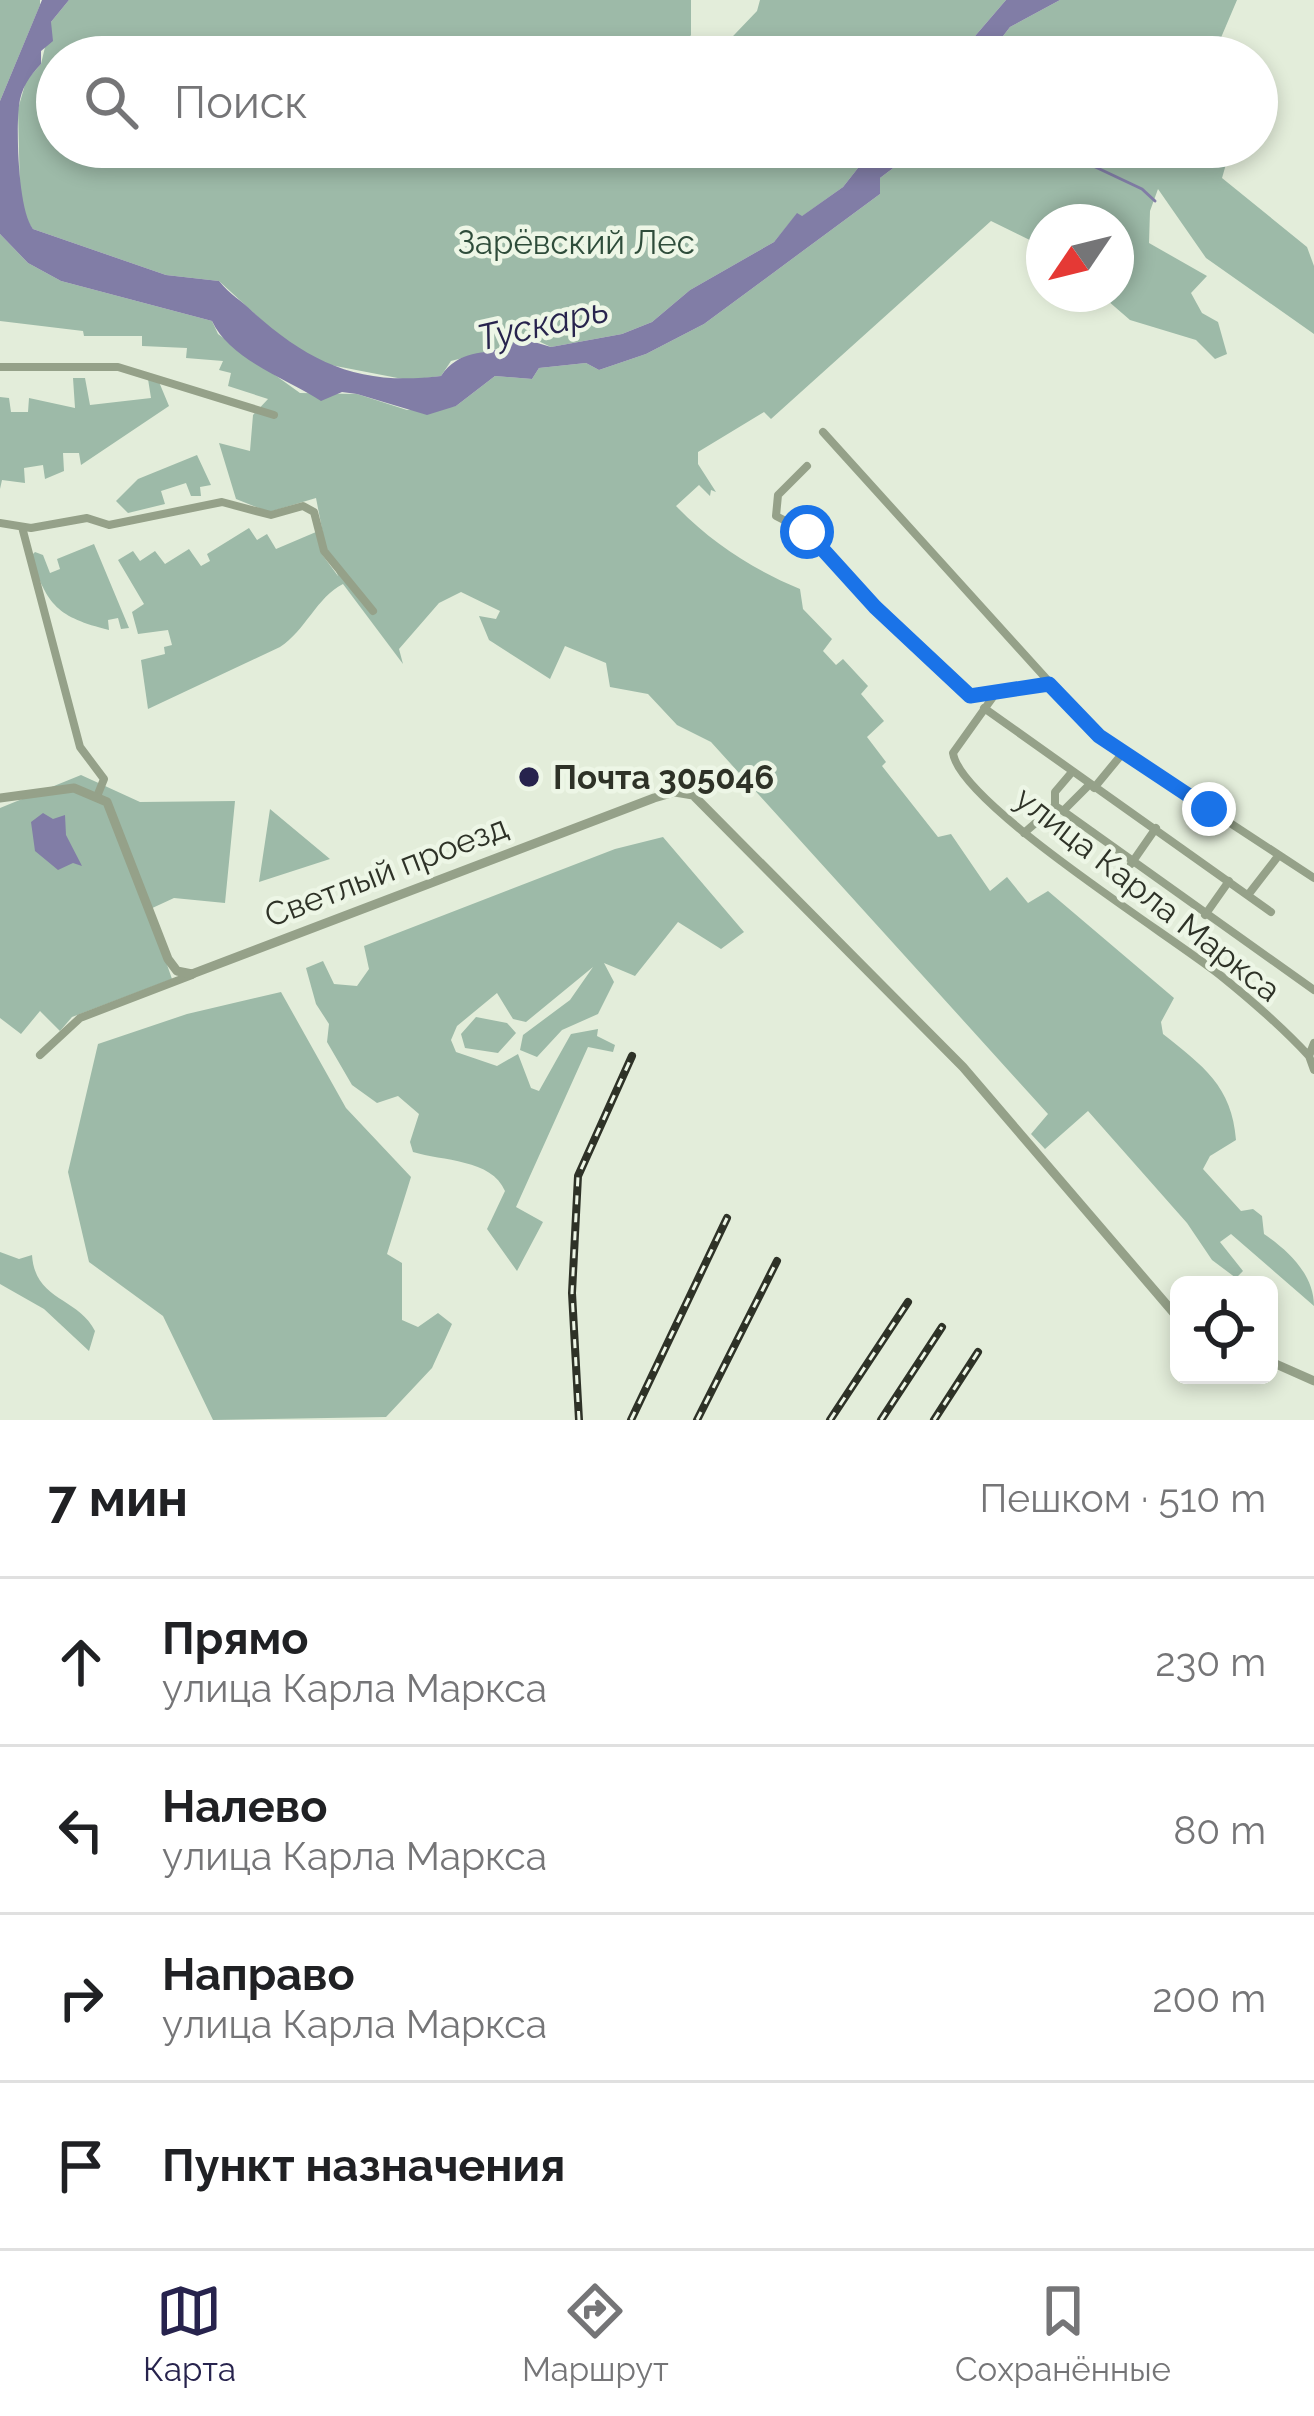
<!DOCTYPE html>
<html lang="ru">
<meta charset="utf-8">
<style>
:root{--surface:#fff;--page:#f2f2f2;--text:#202124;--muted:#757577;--line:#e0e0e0;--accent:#27234d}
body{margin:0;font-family:Raleway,sans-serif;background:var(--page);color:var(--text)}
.controls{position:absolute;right:36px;bottom:36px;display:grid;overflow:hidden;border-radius:18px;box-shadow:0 6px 18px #0003}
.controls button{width:108px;height:108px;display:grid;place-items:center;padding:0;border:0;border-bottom:3px solid var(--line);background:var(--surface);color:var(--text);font:60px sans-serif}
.compass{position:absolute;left:1026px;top:204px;width:108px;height:108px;border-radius:50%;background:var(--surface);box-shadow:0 6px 18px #0003;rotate:235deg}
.stop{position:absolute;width:36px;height:36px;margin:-27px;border:9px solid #1a73e8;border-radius:50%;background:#fff}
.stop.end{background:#1a73e8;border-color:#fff;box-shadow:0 3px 12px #0008}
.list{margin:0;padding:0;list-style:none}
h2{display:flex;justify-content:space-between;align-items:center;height:156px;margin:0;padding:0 48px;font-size:51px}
h2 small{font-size:39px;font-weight:400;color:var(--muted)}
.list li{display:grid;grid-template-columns:78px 1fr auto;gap:36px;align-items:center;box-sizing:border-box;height:168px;padding:0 48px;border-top:3px solid var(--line)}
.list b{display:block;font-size:45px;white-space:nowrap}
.list p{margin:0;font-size:39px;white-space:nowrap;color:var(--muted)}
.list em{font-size:39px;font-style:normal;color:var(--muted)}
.icon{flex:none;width:66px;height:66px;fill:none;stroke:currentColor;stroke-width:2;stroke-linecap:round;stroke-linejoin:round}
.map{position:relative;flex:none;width:1314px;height:1420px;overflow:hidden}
.search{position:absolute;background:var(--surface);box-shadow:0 6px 18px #0003;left:36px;right:36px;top:36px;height:132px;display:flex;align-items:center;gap:30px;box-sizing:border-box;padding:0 42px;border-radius:66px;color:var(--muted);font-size:45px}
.sheet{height:828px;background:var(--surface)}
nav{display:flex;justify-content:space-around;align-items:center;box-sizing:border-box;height:168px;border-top:3px solid var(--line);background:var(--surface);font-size:33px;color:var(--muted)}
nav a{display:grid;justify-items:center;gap:6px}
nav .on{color:var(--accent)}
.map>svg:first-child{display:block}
.green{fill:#9dbaa8}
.water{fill:#817da6}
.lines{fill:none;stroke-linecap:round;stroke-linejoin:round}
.stream{stroke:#817da6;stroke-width:3}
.minor{stroke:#95a189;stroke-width:8}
.tertiary{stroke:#95a189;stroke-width:9}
.rail-casing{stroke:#2e3227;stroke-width:8}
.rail{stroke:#edf6e6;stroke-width:3;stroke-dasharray:9;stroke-linecap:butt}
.route{stroke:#1a73e8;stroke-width:15}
.poi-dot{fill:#27234d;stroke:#edf6e6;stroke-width:4.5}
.labels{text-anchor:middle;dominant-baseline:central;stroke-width:9;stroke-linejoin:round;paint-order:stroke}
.park-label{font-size:33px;fill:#2e4c3a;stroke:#edf6e6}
.poi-label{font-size:33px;font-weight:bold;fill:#2e3227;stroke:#edf6e6;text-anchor:start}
.street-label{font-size:33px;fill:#2e3227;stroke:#edf6e6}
.water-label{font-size:36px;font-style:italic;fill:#27234d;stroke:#edf6e6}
</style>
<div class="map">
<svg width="1314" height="1420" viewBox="0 0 1314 1420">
<rect width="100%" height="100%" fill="#e3edda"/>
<path class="green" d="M0 0H40V5L0 101Z
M69 0H691V35L676 57H57V147H886L869 154 843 187 801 217 797 214 774 242 690 290 652 322 622 334 551 347 519 332 512 345 451 361 441 376 408 380 320 363 283 340 219 281 166 275 33 229 24 217 20 194 18 109 26 81 41 64 51 22Z
M760 0H1006L957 57H713L757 11Z
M1060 0H1237L1220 40 1233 57H987L1010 27Z
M921 147H1231L1222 178 1307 247 1314 266V334L1206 258 1158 189 1150 211 1149 243 1207 276 1191 293 1202 313 1218 322 1227 354 1215 359 1196 340 1130 320 1100 294H1116V222H1044V247L991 221 771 419 764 412 698 452V464L716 492 711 490 710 496 699 485 676 506C712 543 752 569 800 589L803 609 832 639 823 651 836 665 843 659 868 686 861 694 884 721 867 737 886 762 882 766 938 837 951 834 990 891 1007 877 1028 903 1048 891 1174 998 1161 1022 1163 1034C1203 1066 1232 1086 1236 1140L1210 1156 1203 1169 1241 1211 1253 1209 1262 1216 1264 1234C1289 1251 1314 1275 1314 1306L1231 1234 1220 1242 1243 1271 1236 1278 1212 1260 1187 1223 1088 1111 1045 1149 1031 1134 1048 1114 711 742 677 725 648 694 610 687 606 663 565 646 550 679 489 640 479 616 496 619 500 611 461 592 439 603 399 649 403 664 343 584C316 598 306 630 280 647L148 709 141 660 165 654 164 647 172 645 168 630 138 634 132 612 144 604 118 560 133 551 140 561 155 551 165 564 189 549 201 566 210 561 207 554 249 528 257 540 267 534 276 549 316 532 321 553 338 576 325 544 316 498 269 512 236 499 219 443 250 451 253 415 268 399 228 386 231 373 219 370 223 361 186 358 187 348 142 346V336H84L83 331 0 321V234L28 263 61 281 212 321 218 334 300 393 357 394 407 410 456 406 495 376 532 379 539 368 586 363 599 370 646 354 704 324 880 194V178Z
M73 378H85L90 405 151 398 148 379 159 382 169 406 81 465 79 453H63L64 471 45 479 43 465 24 468 25 483 2 480 0 489V397L9 398 11 412H28L29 398 75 408Z
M197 455 211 485 200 487 201 496H191L186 483 161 491 165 504 128 513 116 501 138 479Z
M94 544 129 628 121 629 118 618 108 620 109 630C58 617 47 606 31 556L35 552 43 555 50 573 60 569 57 559Z
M81 775 140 802 235 801 225 903 174 898 148 910 172 979 72 1017 60 1031 40 1011 21 1034 0 1018V808Z
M270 809 330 859 259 882Z
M663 837 744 932 721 949 678 922 635 976 604 963 614 982 598 1014 562 1030 537 1057 520 1050 523 1035 570 1000 593 967 526 1022 513 1019 497 993 457 1026 451 1040 456 1052 497 1066 518 1054 531 1088 539 1091 571 1034 598 1029 597 1036 615 1045 613 1052 588 1047 516 1207 543 1222 517 1271 487 1229 505 1191C492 1159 442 1161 413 1152L410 1142 419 1114 398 1096 377 1103 352 1085 327 1042 329 1024 316 1004 306 968 323 961 334 984 357 986 369 969 364 946 615 849Z
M281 992 346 1108 411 1177 387 1254 402 1263V1320L418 1327 438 1313 452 1324 432 1368 386 1417 213 1420 163 1316 89 1262 68 1172 98 1044 187 1014Z
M476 1017 507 1023 516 1033 498 1053 465 1048 461 1034Z
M0 1252 19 1259 32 1255C35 1301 78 1297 95 1331L89 1351 44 1309 0 1284Z"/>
<path class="water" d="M42 0H69L51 22 53 41 41 51V64C29 77 21 88 19 106 16 131 18 210 33 229L166 275 219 281C230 295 241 300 253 312 311 364 361 386 441 376 460 348 484 356 512 345L519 331 524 339 551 347 622 334 652 322 690 290 774 242 797 213 802 216 843 187 869 154 886 147H921L880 178V194L704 324 646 354 599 370 586 363 539 368 532 379 495 376 456 406 427 415 357 394 342 392 321 401C288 379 230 360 212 321L61 281 28 263 0 234V101Z
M1006 0H1060L1010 27 987 57H957Z
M43 813 53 819 65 815 66 835 82 866 73 863 58 870 35 851 31 822Z"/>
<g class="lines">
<path class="stream" d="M1053 147 1142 189 1155 201"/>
<path class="minor" d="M0 367H118L274 415
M823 432 1099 737 1314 878
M807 466 778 495 776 516 807 532 875 607 970 696 1047 684
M0 523 31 528 87 518 109 525 222 502 271 515 303 506 314 512 324 551 373 611
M22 527 80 747 104 779 98 794
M998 690 953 753C960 804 1171 936 1220 975 1251 1000 1282 1027 1309 1056
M984 708 1271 912
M1094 788 1122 754
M1055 806V792L1072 772
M1063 811 1314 990
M1024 833 1055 806 1063 811 1089 785
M1131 864 1156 828
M1248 895 1279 855
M1205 915 1229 881
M1314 1043 1309 1056 1314 1070
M40 1055 80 1018 192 975"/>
<path class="tertiary" d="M0 798 74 788 107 802 168 959 177 971 192 974 654 798 675 792 693 795 963 1067 1179 1319
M1269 1361 1314 1381"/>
<g class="rail-casing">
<path id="rail" d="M579 1420 572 1293 578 1176 632 1056
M631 1420 727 1218
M697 1420 777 1261
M830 1420 908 1302
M881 1420 942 1327
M934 1420 978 1352"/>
</g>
<use href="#rail" class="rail"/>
</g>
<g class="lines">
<path class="route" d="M807 532 875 607 970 696 1049 684 1099 736 1209 809"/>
</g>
<circle class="poi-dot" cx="529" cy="777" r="12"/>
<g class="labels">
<g class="park-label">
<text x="576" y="242">Зарёвский Лес</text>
</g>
<g class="poi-label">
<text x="553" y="777">Почта 305046</text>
</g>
<g class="street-label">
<text transform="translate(386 871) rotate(-21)">Светлый проезд</text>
<text transform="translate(1148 894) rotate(38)">улица Карла Маркса</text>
</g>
<g class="water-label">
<text transform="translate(543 323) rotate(-13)">Тускарь</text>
</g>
</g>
</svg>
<div class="controls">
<button><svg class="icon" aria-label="locate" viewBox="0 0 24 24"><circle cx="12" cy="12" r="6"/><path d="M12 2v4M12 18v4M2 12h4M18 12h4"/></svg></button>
</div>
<svg class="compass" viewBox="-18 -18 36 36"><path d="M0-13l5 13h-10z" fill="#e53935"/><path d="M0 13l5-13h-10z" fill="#757577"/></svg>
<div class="stop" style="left:807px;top:532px"></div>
<div class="stop end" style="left:1209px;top:809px"></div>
<div class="search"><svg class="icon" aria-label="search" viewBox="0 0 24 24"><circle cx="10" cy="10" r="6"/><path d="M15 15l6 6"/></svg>Поиск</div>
</div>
<section class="sheet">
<h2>7 мин<small>Пешком · 510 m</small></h2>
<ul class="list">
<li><svg class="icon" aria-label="ahead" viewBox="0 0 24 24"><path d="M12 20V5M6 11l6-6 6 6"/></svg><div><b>Прямо</b><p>улица Карла Маркса</p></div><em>230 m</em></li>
<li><svg class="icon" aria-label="left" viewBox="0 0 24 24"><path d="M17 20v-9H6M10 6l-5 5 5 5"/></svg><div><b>Налево</b><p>улица Карла Маркса</p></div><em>80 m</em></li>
<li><svg class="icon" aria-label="right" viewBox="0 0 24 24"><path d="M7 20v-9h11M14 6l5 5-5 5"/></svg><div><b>Направо</b><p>улица Карла Маркса</p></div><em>200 m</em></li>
<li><svg class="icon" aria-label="arrive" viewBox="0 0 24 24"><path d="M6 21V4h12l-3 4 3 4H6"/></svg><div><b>Пункт назначения</b></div></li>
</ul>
</section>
<nav>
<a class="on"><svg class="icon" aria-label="map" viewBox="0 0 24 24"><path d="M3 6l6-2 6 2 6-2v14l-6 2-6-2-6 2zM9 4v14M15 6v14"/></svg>Карта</a>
<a><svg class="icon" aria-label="directions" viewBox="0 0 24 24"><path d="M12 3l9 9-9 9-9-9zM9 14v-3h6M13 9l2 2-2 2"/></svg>Маршрут</a>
<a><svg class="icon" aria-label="saved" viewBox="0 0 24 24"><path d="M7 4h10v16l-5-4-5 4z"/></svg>Сохранённые</a>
</nav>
